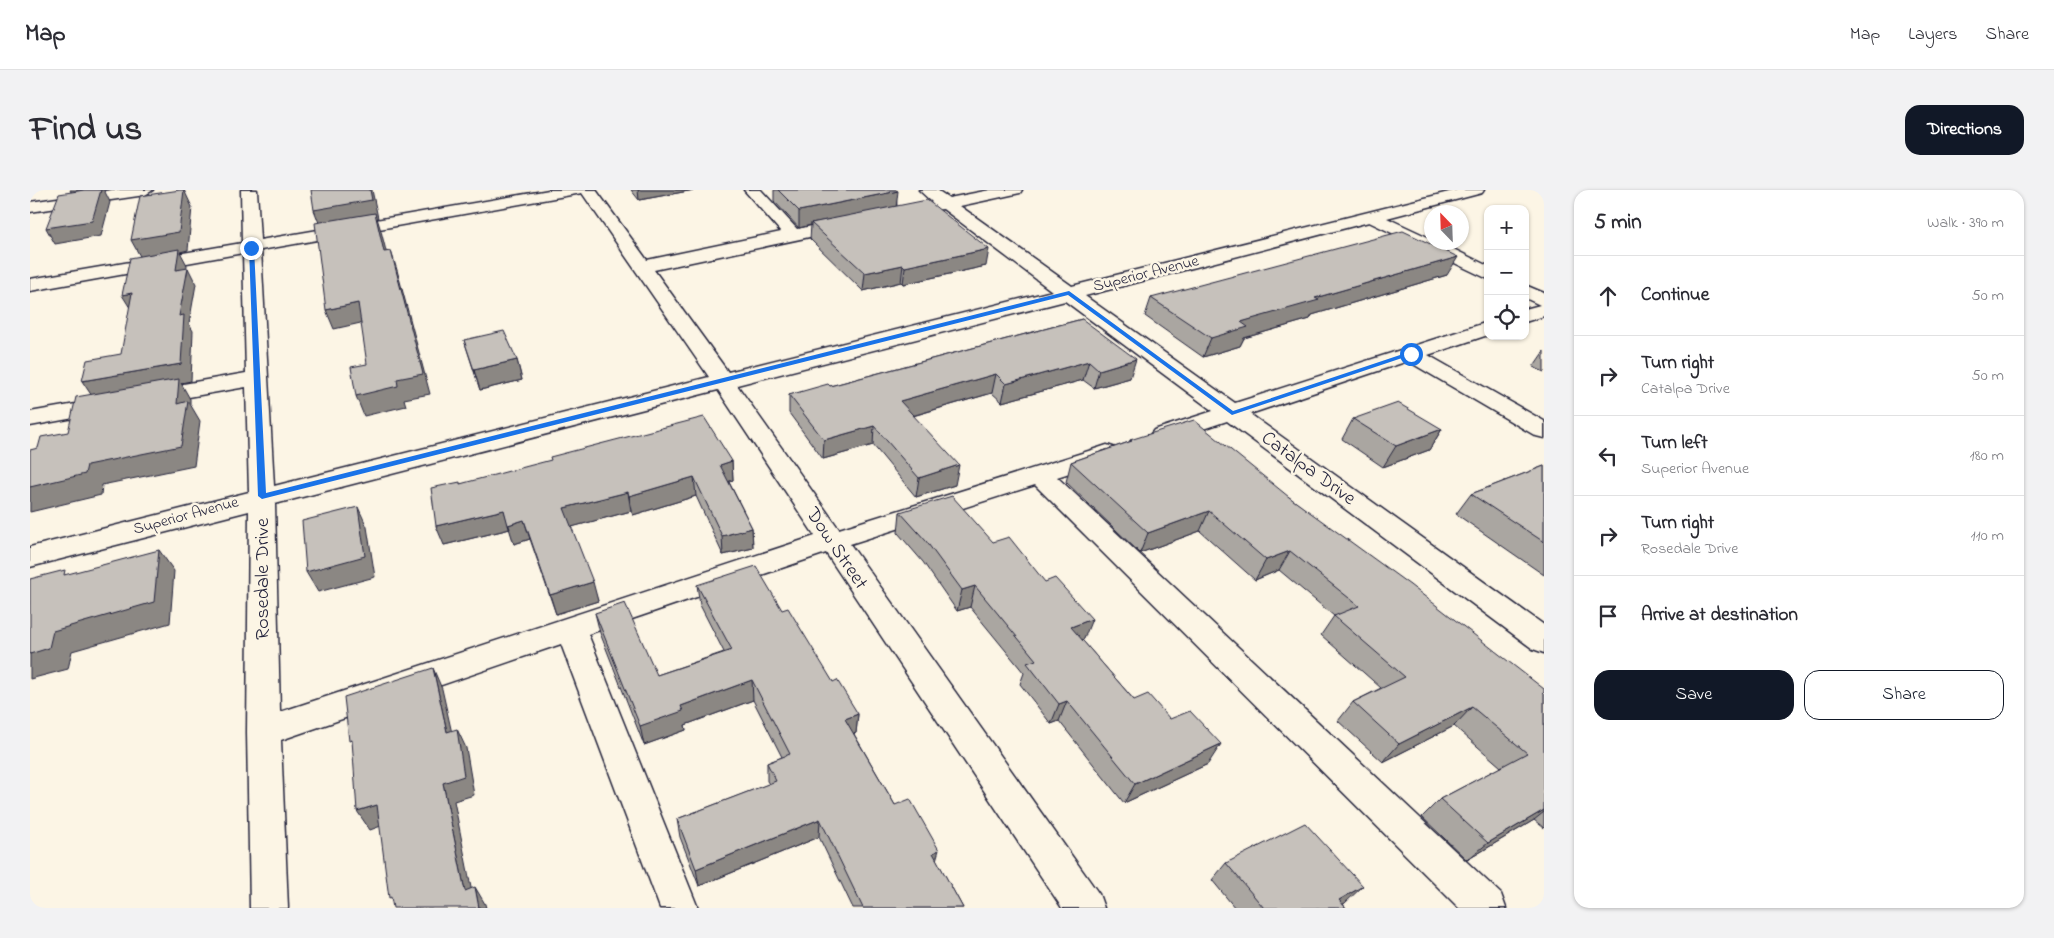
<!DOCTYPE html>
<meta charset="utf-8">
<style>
:root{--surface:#fff;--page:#f2f2f3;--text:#2b2b33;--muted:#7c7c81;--line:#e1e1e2;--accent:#111827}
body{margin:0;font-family:"Indie Flower",sans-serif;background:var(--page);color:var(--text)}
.controls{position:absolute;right:15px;top:15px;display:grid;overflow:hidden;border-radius:10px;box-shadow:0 1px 4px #0004}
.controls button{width:45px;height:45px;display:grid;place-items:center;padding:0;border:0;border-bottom:1px solid var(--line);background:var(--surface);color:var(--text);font:25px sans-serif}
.compass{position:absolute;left:1394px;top:15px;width:45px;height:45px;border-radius:50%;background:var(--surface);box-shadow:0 1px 4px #0004;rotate:337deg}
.stop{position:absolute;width:15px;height:15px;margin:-11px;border:4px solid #1a73e8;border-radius:50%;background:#fff}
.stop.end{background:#1a73e8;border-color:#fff;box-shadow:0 1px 5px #0008}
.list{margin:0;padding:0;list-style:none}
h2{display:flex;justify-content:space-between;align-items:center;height:65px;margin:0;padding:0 20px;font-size:21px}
h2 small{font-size:16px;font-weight:400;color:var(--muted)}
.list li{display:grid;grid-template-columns:32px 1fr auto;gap:15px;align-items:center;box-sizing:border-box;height:80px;padding:0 20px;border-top:1px solid var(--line)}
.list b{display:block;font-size:19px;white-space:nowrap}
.list p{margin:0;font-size:16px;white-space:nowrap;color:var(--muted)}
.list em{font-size:16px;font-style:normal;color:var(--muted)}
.actions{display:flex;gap:10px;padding:15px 20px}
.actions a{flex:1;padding:11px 0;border:1px solid var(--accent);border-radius:15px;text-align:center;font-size:18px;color:var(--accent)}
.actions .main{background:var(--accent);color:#fff}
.icon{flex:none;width:28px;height:28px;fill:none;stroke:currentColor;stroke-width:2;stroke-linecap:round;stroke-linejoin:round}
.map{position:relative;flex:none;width:1514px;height:718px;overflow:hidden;border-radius:15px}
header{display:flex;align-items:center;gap:30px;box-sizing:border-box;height:70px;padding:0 25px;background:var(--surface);border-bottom:1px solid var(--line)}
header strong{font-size:24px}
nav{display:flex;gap:28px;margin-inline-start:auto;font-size:18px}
.intro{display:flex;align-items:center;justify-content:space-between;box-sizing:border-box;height:120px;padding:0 30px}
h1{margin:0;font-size:35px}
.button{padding:12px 22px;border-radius:15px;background:var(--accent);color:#fff;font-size:18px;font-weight:700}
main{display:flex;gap:30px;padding:0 30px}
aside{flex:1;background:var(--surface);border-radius:15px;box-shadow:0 1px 4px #0004}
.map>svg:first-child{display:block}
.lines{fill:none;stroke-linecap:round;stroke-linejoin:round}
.minor-casing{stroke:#22223b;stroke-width:3}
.minor{fill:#fcf5e5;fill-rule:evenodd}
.wall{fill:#aaa6a1;stroke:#22223b}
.shaded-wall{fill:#8b8783;stroke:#22223b}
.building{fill:#c6c1bb;stroke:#22223b}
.route{fill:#1a73e8}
.labels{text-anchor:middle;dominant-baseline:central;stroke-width:5;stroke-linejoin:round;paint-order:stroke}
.far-street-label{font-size:16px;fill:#22223b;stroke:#fcf5e5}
.street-label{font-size:20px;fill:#22223b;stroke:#fcf5e5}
</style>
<header>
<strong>Map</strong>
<nav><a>Map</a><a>Layers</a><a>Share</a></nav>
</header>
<div class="intro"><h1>Find us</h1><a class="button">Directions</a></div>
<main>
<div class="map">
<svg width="1514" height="718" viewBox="0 0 1514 718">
<rect width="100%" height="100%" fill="#fcf5e5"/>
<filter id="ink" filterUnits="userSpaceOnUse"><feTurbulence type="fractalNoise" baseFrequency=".02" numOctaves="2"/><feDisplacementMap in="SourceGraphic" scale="10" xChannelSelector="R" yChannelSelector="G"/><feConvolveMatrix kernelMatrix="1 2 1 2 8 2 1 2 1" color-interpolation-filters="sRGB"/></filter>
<g filter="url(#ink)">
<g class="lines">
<g class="minor-casing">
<path id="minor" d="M82 0H123L115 5 0 22V12Z
M211 0H227L230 50 519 0H566L617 70 751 42 714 0H731L767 39 816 29 822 30 825 34 822 38 624 80 698 182 1022 101 913 19 899 20 897 16 902 12 889 0H907L919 8 960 0H992L990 3 930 16 1042 96 1427 0H1454L1452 3 1357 28 1402 49V52H1409L1458 76V89L1339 32 1055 106 1205 213 1458 132V145L1398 165 1514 231V248L1506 246 1378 171 1220 224 1514 435V463L1503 459 1197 231 1140 250 1132 252 1124 250 1120 245 1124 240 1183 221 1035 111 707 195 809 339 1068 258 1077 255 1086 258 1089 263 1086 268 1027 287 1471 704 1476 718H1429L1005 295 820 354 1069 704 1074 718H1032L796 363 558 444 668 718H630L531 454 251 550 258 718H220L217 542 219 321 0 377V357L219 302 216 197 119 214 111 212 108 207 111 202 119 200 216 183 213 63 0 101V89L212 53ZM552 3 679 187 244 296 231 60ZM688 200 785 346 250 522 245 314Z
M1495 95 1514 103V126L1495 132V119L1510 115 1495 108Z
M80 208 88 210 91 215 88 220 0 236V222Z"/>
</g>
<use href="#minor" class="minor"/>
</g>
<path class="wall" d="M601 0H664L609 10Z
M744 0H866L867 16 956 76 873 94 871 92 833 101 780 49 781 35 769 38 744 11Z
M1417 85 1282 125 1280 129 1214 148 1210 156 1173 167 1115 126 1121 108Z
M1052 129 1100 188 1064 198 1053 190 972 212 962 203 883 226 925 295 886 307 843 255 793 269 759 223V205L800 196Z
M434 150 487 170 492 190 450 200Z
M1514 161V182L1503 177Z
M1323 229 1412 239 1399 260 1353 277 1312 249Z
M1100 250 1259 307 1514 504V638L1504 630 1437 670 1392 627 1410 609 1471 577 1424 536 1353 572 1308 531 1323 512 1351 498 1291 445 1304 426 1249 380 1225 390 1170 341 1110 363 1036 292 1041 272 1099 252Z
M702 271 703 290 699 292 722 338 723 358 693 365 666 306 603 325 601 321 541 337 568 411 526 424 500 349 484 354 480 339 414 355 430 294Z
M1514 276V385L1426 324 1441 304Z
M870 322 963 352 1054 449 1052 450 1104 510 1178 574 1094 613 1029 531 1021 534 990 494 994 483 940 417 927 421 893 372 868 343Z
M667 395 752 420 803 492 828 524 826 543 824 544 865 615 906 669 933 718H823L789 647 669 696 650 647 647 629 739 594 737 591V573L752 567 723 510 655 535 656 540 614 555 570 443 565 423 627 485 694 462 670 415Z
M1196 673 1315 713 1313 714 1316 718H1205L1182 690Z"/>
<path class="shaded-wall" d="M40 0H71L42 4Z
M71 0H74L80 12 71 46 25 54 16 38Z
M154 0 162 17 158 60 150 62 157 75 156 87 158 78 166 94 159 134 163 141 161 191 151 193 160 209V214L170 231 164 276 72 295 71 305 0 322V297L64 209 52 191 151 174 111 68 101 50Z
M340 0H342L348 28H347L351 41 361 81 354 62 291 38 284 20Z
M608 0H664L609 10Z
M868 1 866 18 781 33V35L769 38V21Z
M959 59 956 76 873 94 875 77Z
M361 61 367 80 400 204 374 209 376 216 334 226 326 206 367 189Z
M1428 67 1417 85 1282 125 1280 129 1214 148 1210 156 1173 167 1181 148 1211 132 1285 108Z
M873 75 871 92 833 101 835 83Z
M102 103V121L92 105Z
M328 113 335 132 304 139 296 120Z
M1106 169 1100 188 1064 198 1069 180Z
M487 170 492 190 450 200 444 180Z
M1059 171 1053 190 972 212 976 194Z
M966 184 962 203 868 230 870 211Z
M844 236 843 255 793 269 794 250Z
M1412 239 1399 260 1353 277 1366 256Z
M702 271 703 290 691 294 690 275Z
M929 275 925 295 886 307 889 288Z
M664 287 666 306 603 325 599 306Z
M598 302 601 321 538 338 534 318Z
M328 317 337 337 345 387 288 402 276 382Z
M474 320 480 339 414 355 406 336Z
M1179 321 1170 341 1110 363 1118 343Z
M494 330 500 349 484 354 478 335Z
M722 338 723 358 693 365 692 346Z
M129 360 144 381 140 433 42 461 38 479 0 489V464L23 441Z
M1260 361 1249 380 1225 390 1236 370Z
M563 392 568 411 526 424 520 405Z
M945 396 940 417 927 421 932 400Z
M1062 429 1054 449 1033 457 1041 437Z
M403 478 412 499 426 561 417 542Z
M722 490 723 510 655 535 656 540 614 555 610 536 651 516Z
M1037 511 1029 531 1021 534 1029 514Z
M1442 517 1424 536 1353 572 1369 554Z
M828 524 826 543 813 548 815 529Z
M427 539 436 558 444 605 424 611 445 718 435 701 413 593Z
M1191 554 1178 574 1094 613 1105 594Z
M347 615 359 633 340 640 327 621Z
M1514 620V622L1504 630 1437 670 1458 653Z
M790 629 789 647 669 696 666 679Z
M909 660 904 677 903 663Z
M1333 696 1315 713 1306 718 1309 710Z
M445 697 455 714 456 718H449Z"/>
<path class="building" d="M54 0H71L62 31 16 38 29 4Z
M150 0H154L149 42 101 50 110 6Z
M281 0H340L342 10 284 20Z
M748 0H866L868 1 769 21Z
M897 10 959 59 875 77 873 75 835 83 781 33Z
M345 23 354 62 361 61 393 184 367 189 368 196 326 206 321 177 337 174 328 113 296 120 285 33Z
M1373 41 1428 67 1285 108 1289 110 1211 132 1218 137 1181 148 1121 108Z
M149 59 146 80 158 78 149 126 154 125 151 174 52 191 57 170 91 164 102 103 92 105 100 68Z
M1052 129 1106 169 1069 180 1059 171 976 194 966 184 870 211 929 275 889 288 844 236 794 250 759 205 798 194 800 196Z
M474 141 487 170 444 180 434 150Z
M149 189 147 214 158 211 151 256 57 275 55 284 0 297V260L8 258 11 247 38 242 46 207Z
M1368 213 1412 239 1366 256 1323 229Z
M674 227 702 271 690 275 722 338 692 346 664 287 599 306 598 302 534 318 563 392 520 405 494 330 478 335 474 320 406 336 401 298 430 292V294L521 270 520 267Z
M1164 230 1259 307 1380 395 1514 499V502L1513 503 1514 504V620L1458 653 1410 609 1497 563 1442 517 1369 554 1323 512 1375 487 1304 426 1329 416 1260 361 1236 370 1179 321 1118 343 1041 272 1102 251 1100 250Z
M1514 276V352L1441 304Z
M922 306 963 352 979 347 1015 392 1025 388 1062 429 1041 437 1104 510 1118 504 1140 529 1160 521 1191 554 1105 594 1037 511 1029 514 997 473 1006 470 945 396 932 400 896 351 870 322Z
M328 317 335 366 276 382 272 331Z
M129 360 124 412 23 441 19 458 0 464V389L35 380 34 385Z
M726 376 752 420 758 418 803 492 807 490 828 524 815 529 865 615 880 609 909 660 903 663 933 718H833L790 629 666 679 647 629 746 591 737 573 760 564 722 490 651 516 653 521 610 536 565 423 595 413 627 485 702 460 667 395Z
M403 478 417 542 427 539 434 586 413 593 435 701 445 697 449 718H363L361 707 359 708 347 615 327 621 322 550 319 551 314 507Z
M1275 633 1333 696 1309 710 1316 718H1234L1196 673Z"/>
</g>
<path class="route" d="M221 56 224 58 236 303 1039 101 1203 221 1379 162 1384 164 1202 225 1038 105 232 309 228 306 219 58Z"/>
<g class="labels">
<g class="far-street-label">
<text transform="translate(1116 84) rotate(-14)">Superior Avenue</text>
<text transform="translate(156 326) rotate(-15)">Superior Avenue</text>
</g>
<g class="street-label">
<text transform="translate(1278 279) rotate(36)">Catalpa Drive</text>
<text transform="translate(806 359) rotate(56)">Dow Street</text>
<text transform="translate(233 389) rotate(-90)">Rosedale Drive</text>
</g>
</g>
</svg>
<div class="controls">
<button>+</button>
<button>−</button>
<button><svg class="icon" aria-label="locate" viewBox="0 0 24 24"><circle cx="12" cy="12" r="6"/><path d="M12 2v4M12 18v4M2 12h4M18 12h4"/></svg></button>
</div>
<svg class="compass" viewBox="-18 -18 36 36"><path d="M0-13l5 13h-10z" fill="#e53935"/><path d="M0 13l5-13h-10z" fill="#7c7c81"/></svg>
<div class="stop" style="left:1381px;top:164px"></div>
<div class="stop end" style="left:221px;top:58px"></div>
</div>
<aside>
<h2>5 min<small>Walk · 390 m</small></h2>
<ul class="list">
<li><svg class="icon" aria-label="ahead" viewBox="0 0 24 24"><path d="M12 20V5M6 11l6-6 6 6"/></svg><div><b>Continue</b></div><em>50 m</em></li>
<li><svg class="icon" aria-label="right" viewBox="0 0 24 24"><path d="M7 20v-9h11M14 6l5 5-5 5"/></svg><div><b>Turn right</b><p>Catalpa Drive</p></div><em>50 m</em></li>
<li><svg class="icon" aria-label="left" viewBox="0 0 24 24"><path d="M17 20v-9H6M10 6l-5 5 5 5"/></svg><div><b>Turn left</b><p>Superior Avenue</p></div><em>180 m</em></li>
<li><svg class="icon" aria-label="right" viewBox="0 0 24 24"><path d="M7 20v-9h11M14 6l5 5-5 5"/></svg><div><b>Turn right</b><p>Rosedale Drive</p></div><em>110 m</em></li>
<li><svg class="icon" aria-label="arrive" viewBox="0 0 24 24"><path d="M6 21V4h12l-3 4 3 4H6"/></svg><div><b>Arrive at destination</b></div></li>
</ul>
<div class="actions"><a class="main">Save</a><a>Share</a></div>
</aside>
</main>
